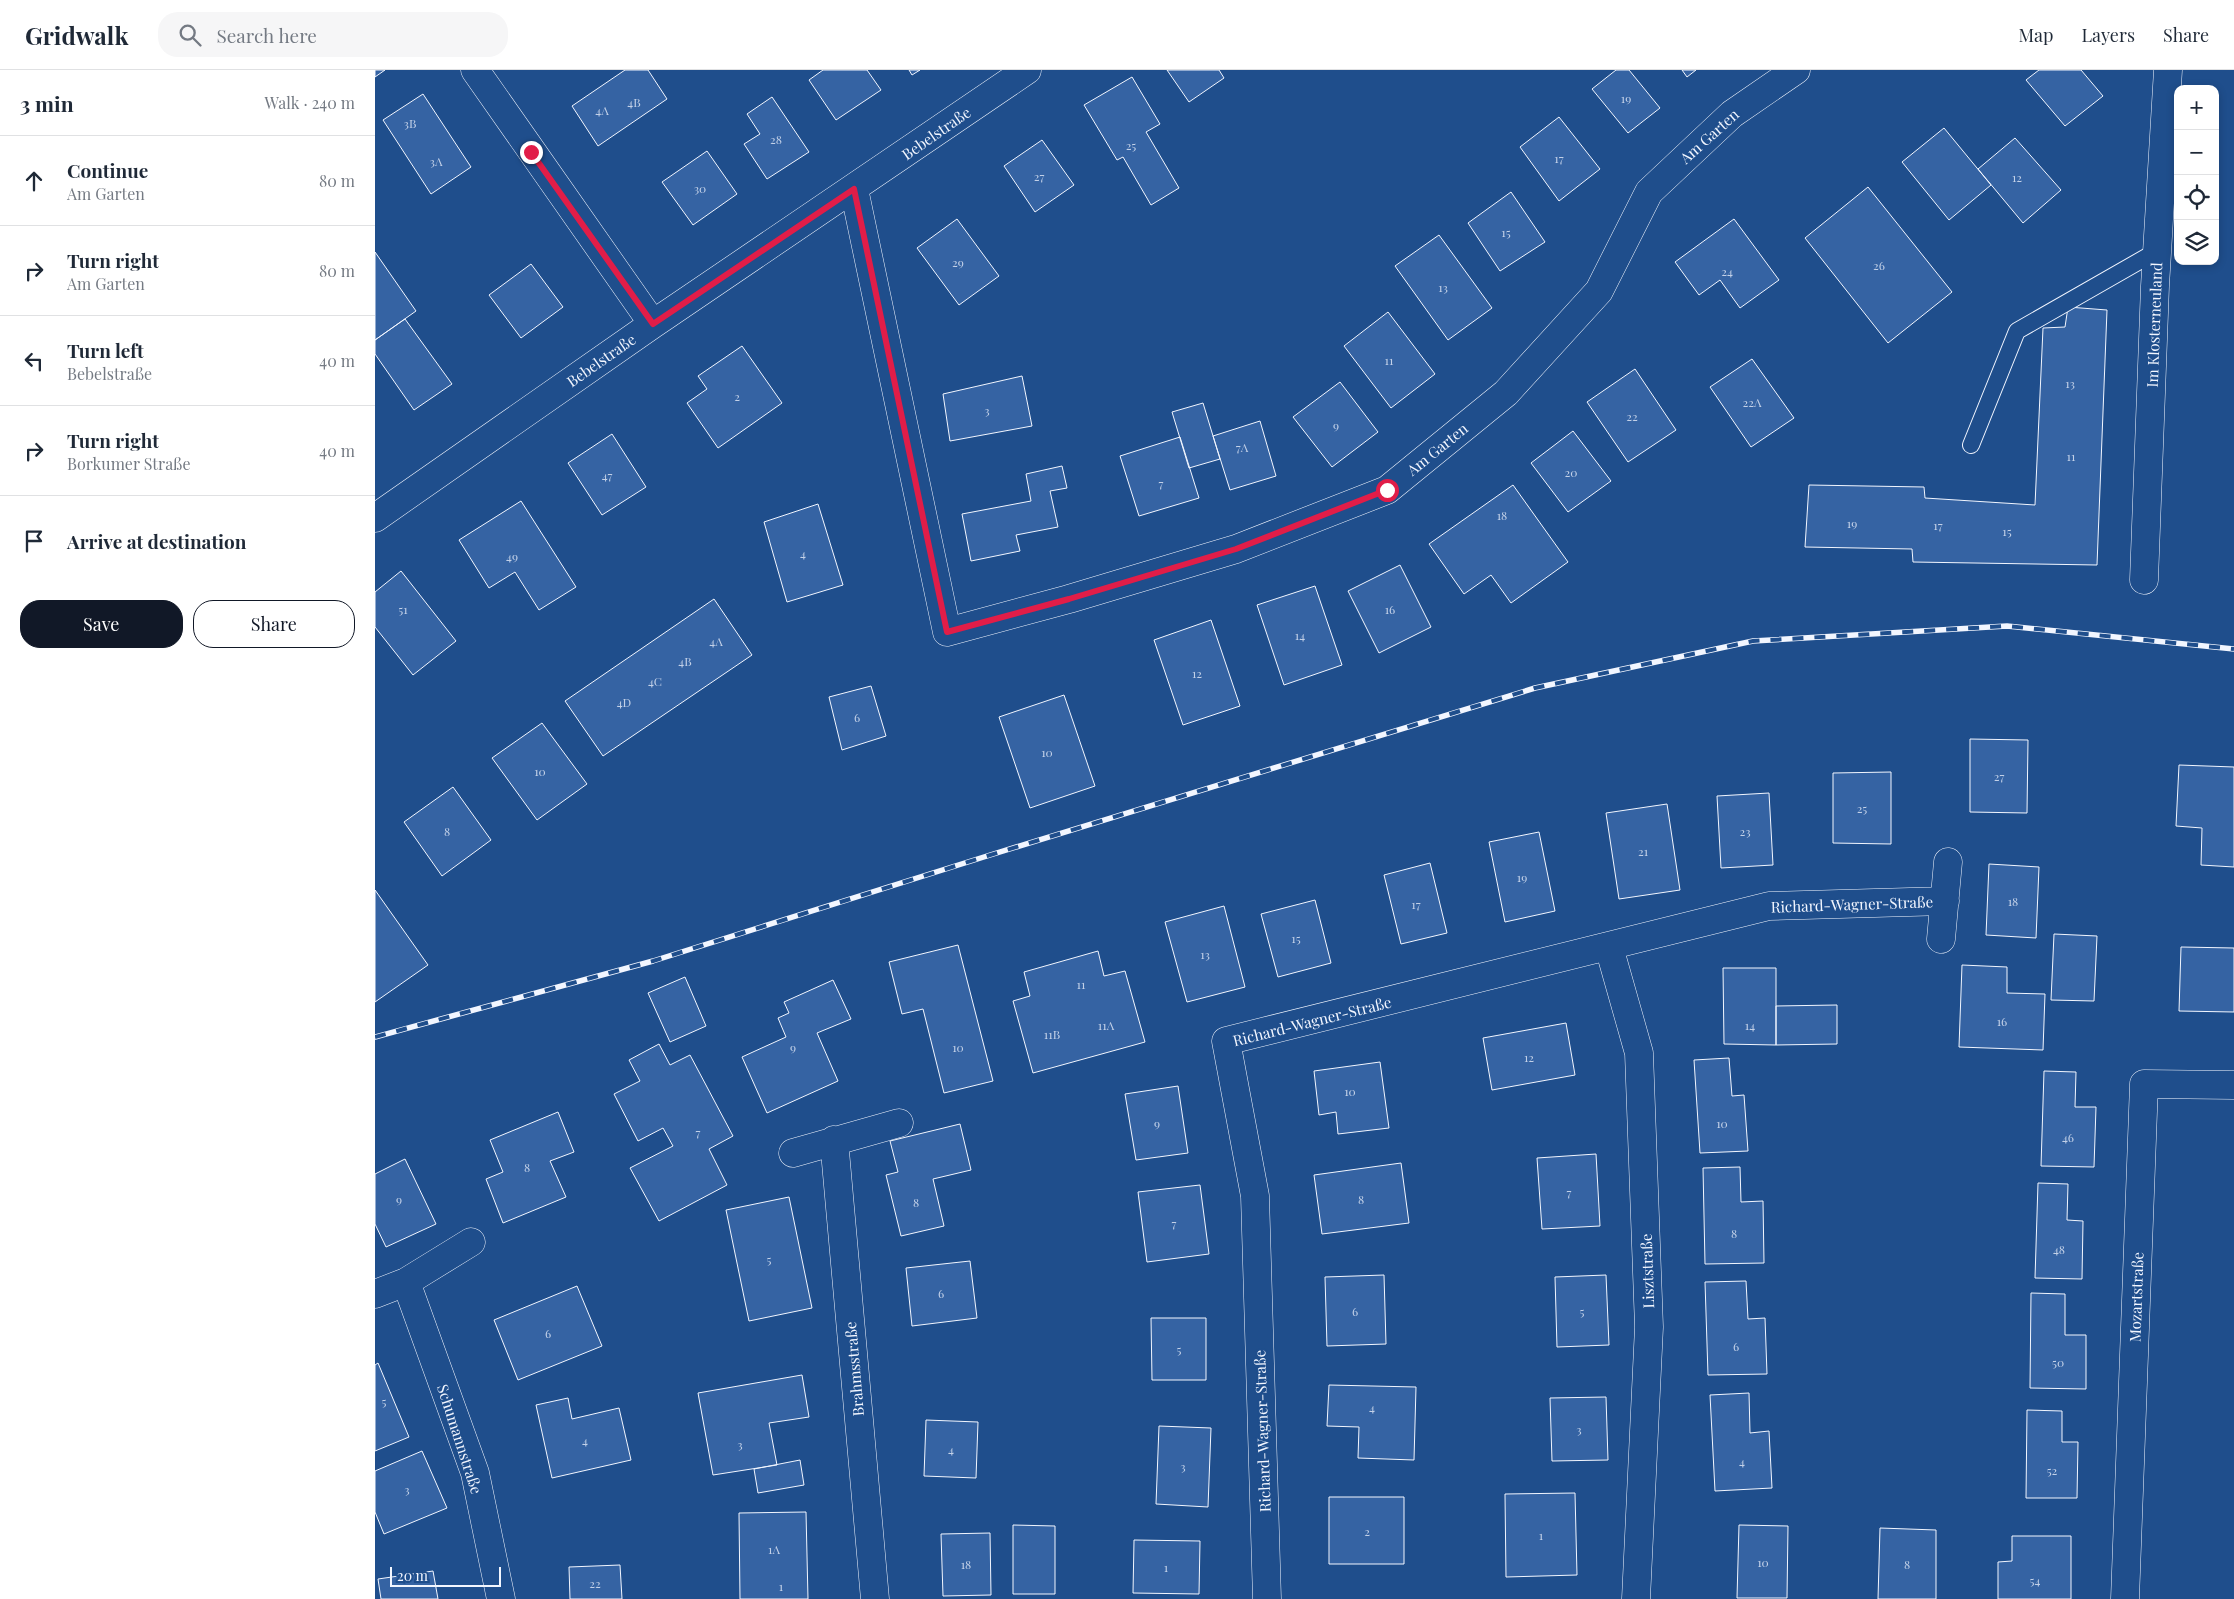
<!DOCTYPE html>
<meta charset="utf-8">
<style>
:root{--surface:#fff;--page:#f6f6f7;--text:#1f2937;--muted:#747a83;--line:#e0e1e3;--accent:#111827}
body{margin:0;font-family:"Playfair Display",serif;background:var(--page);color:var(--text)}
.controls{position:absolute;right:15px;top:15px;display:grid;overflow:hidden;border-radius:10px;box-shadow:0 2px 8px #0003}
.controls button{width:45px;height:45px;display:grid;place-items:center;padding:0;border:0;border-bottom:1px solid var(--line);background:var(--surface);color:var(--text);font:25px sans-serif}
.scale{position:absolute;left:15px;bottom:12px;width:111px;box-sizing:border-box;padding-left:5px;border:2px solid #f2f6ff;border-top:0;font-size:14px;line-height:18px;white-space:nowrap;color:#f2f6ff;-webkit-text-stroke:4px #1f4e8c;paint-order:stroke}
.stop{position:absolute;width:15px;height:15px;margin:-11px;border:4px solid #e11d48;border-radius:50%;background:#fff}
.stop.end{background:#e11d48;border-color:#fff;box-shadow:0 1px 5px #0008}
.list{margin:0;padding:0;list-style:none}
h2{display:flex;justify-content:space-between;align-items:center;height:65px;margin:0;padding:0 20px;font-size:21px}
h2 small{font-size:16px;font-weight:400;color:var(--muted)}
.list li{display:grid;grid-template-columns:32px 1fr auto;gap:15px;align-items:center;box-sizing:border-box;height:90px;padding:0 20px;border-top:1px solid var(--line)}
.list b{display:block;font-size:19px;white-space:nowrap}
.list p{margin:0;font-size:16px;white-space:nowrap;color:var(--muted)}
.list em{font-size:16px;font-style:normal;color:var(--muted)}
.actions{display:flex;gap:10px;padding:15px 20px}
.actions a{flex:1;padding:11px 0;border:1px solid var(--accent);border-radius:20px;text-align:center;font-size:18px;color:var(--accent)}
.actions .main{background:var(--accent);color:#fff}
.icon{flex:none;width:28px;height:28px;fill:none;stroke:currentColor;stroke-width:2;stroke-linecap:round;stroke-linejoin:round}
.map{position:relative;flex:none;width:1859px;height:1529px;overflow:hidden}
header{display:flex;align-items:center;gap:30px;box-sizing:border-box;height:70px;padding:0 25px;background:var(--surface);border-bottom:1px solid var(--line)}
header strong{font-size:24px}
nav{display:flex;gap:28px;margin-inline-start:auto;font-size:18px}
.search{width:350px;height:45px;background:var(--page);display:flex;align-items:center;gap:12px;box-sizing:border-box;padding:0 18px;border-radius:20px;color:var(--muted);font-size:19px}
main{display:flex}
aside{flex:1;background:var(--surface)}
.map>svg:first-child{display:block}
.building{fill:#3563a3;stroke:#f2f6ff}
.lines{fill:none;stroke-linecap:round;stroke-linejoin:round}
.service-casing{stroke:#f2f6ff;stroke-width:18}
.minor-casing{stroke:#f2f6ff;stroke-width:29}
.service{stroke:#1f4e8c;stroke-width:16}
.minor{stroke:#1f4e8c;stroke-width:28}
.rail-casing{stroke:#f2f6ff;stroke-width:5.5}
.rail{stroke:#1f4e8c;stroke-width:4;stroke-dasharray:11;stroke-linecap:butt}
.route{stroke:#e11d48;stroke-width:6}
.labels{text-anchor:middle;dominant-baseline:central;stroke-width:4;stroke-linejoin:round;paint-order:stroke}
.number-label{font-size:12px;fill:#c3d1e8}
.street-label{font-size:15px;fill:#f2f6ff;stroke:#1f4e8c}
</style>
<header>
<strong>Gridwalk</strong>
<div class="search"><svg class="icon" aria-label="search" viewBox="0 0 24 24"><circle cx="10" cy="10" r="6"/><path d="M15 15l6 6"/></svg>Search here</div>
<nav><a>Map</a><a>Layers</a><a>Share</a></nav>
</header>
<main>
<aside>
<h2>3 min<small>Walk · 240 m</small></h2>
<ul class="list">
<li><svg class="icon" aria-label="ahead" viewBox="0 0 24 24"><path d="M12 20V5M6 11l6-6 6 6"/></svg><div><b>Continue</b><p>Am Garten</p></div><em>80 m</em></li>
<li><svg class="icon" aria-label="right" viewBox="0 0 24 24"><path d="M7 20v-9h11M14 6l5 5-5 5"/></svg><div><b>Turn right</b><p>Am Garten</p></div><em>80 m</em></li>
<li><svg class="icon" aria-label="left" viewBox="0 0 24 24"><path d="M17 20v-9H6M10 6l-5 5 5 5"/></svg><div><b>Turn left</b><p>Bebelstraße</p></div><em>40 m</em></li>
<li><svg class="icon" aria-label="right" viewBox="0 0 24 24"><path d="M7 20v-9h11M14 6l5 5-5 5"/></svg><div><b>Turn right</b><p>Borkumer Straße</p></div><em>40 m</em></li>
<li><svg class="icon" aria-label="arrive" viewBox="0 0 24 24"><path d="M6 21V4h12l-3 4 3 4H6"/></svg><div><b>Arrive at destination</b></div></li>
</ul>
<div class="actions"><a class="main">Save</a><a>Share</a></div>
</aside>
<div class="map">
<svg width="1859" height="1529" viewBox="0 0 1859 1529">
<rect width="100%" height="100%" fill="#1f4e8c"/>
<path class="building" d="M0 0H10L0 7Z
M250 0H273L292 29 223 76 197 36Z
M448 0H492L506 20 461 50 434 10Z
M534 0H545L537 5Z
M792 0H844L849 8 814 32Z
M1241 0H1254L1285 38 1253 63 1217 19Z
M1307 0H1321L1312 7Z
M1664 0H1706L1728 26 1690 56 1651 10Z
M757 7 785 54 771 62 804 118 776 135 748 87 742 90 709 35Z
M48 24 96 97 56 124 8 50Z
M397 27 434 82 392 109 369 74 385 64 372 44Z
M1184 47 1225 99 1184 131 1145 77Z
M1569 58 1616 115 1574 150 1527 92Z
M1640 68 1686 120 1648 153 1603 99Z
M667 70 699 115 660 142 629 96Z
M332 81 362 124 318 155 287 112Z
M1493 117 1577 222 1513 273 1430 168Z
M1136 122 1170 172 1125 201 1093 153Z
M582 149 624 206 584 235 542 178Z
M1359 149 1404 210 1365 238 1345 210 1324 225 1300 192Z
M1064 165 1117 238 1073 270 1020 196Z
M0 182 41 241 0 270Z
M156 194 188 237 146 268 114 225Z
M1693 237 1732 240 1722 495 1538 492 1537 479 1430 477 1434 415 1549 417 1550 428 1660 435 1668 258 1690 257Z
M1013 242 1060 304 1016 338 969 276Z
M30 249 77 314 39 340 0 284V270Z
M367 276 407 333 343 378 312 333 332 319 323 306Z
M1377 289 1419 348 1376 377 1335 317Z
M1260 299 1301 360 1253 392 1212 332Z
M647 306 657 356 575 371 568 324Z
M965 312 1003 362 957 397 918 347Z
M828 333 845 389 814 398 797 342Z
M885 351 901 406 855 420 838 366Z
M1198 361 1236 411 1193 442 1156 393Z
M237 364 271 417 227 445 193 393Z
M805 367 824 428 764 446 745 386Z
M687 396 692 418 675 421 683 457 641 465 645 481 596 491 587 444 656 431 651 404Z
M1138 415 1193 492 1136 533 1116 505 1089 524 1054 474Z
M146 431 201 517 164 540 140 502 114 518 84 470Z
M443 434 468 515 412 532 389 452Z
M1025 495 1056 557 1004 583 973 521Z
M26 501 81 571 38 605 0 557V522Z
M940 516 967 595 909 615 882 535Z
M339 529 377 585 228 686 190 631Z
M836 550 865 636 808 655 779 570Z
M496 616 511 666 467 680 454 627Z
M689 625 720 716 655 738 624 647Z
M167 653 212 714 162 750 117 688Z
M1595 669 1653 670 1652 743 1595 742Z
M1804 695 1859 697V797L1826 795 1827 758 1801 756Z
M1516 702V774L1458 773V703Z
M78 717 116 770 67 806 29 752Z
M1394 723 1398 795 1346 798 1342 726Z
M1292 734 1305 820 1244 829 1231 743Z
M1164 762 1180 841 1130 852 1114 772Z
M1055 793 1072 863 1026 874 1009 805Z
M1614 794 1664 797 1661 868 1611 865Z
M0 820 53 895 0 932Z
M940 830 956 893 903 907 886 844Z
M849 836 870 917 812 932 790 852Z
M1679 864 1722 866 1719 931 1676 930Z
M583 875 618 1011 569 1023 548 939 527 944 514 892Z
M1806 877 1859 878V942L1804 941Z
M723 881 729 906 750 901 770 972 658 1003 638 931 655 926 649 902Z
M1587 895 1632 897V923L1670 924 1668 980 1584 977Z
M1348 898H1401V975L1349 974Z
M310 907 331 956 295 972 273 923Z
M458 910 476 949 442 963 463 1011 392 1043 367 987 411 967 403 948 414 943 409 932Z
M1462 935V974L1401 975V936Z
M1191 953 1200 1005 1117 1020 1108 968Z
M284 974 295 995 315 985 358 1066 334 1079 352 1115 284 1151 255 1098 298 1076 288 1058 263 1071 239 1024 265 1011 254 990Z
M1354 988 1357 1026 1369 1025 1373 1081 1325 1083 1319 990Z
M1005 992 1014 1058 963 1064 961 1042 944 1045 939 1001Z
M1669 1001 1701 1002 1700 1037H1721L1719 1097 1666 1096Z
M803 1016 813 1083 761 1090 750 1024Z
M183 1042 199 1082 175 1091 191 1127 128 1153 111 1109 128 1102 115 1070Z
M585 1054 596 1100 558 1109 569 1156 526 1166 511 1105 523 1102 515 1071Z
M1221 1084 1225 1156 1167 1159 1162 1088Z
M30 1089 61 1154 11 1177 0 1154V1104Z
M1026 1093 1034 1153 947 1164 939 1105Z
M1365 1097 1366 1132 1388 1131 1389 1193 1330 1194 1328 1098Z
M1663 1113 1693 1114 1692 1150 1708 1151 1707 1209 1660 1208Z
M825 1115 834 1184 772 1192 763 1122Z
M414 1127 437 1238 374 1251 351 1140Z
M595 1191 602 1248 537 1256 531 1198Z
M1009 1205 1011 1274 952 1276 950 1207Z
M1231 1205 1234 1275 1182 1277 1180 1207Z
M1371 1211 1373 1249 1390 1248 1392 1304 1333 1305 1330 1212Z
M202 1216 227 1276 143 1310 119 1250Z
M1656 1223 1690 1224V1265H1711V1319L1655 1318Z
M776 1248H831V1310H777Z
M3 1293 34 1367 0 1381V1295Z
M427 1305 434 1347 394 1353 402 1395 338 1405 323 1323Z
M954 1315 1041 1317 1039 1390 983 1388 984 1357 952 1356Z
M1374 1323 1375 1363 1394 1361 1397 1418 1340 1421 1335 1325Z
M1231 1327 1233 1390 1177 1391 1175 1328Z
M193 1328 197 1349 244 1338 256 1390 177 1408 161 1335Z
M1652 1340 1687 1341V1372H1703L1702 1428H1651Z
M551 1350 603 1352 601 1408 549 1406Z
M784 1356 836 1358 833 1437 781 1434Z
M47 1381 72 1438 9 1464 0 1442V1401Z
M425 1390 429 1415 383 1423 379 1399Z
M1200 1423 1202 1505 1131 1507 1130 1424Z
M954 1427H1029V1494H954Z
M431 1442 433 1529H365L364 1443Z
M638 1455 680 1456V1524H638Z
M1364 1455 1413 1456 1412 1528H1362Z
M1505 1458 1561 1460V1529H1503Z
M615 1463 616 1525 568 1526 566 1464Z
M1637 1466H1696V1529H1623V1492L1637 1491Z
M759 1470 825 1471 824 1524 758 1523Z
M245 1495 247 1529H195L194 1497Z
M58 1501 63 1529H6L3 1509Z"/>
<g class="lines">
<g class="service-casing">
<path id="service" d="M1596 375 1642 261 1782 181"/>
</g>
<g class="minor-casing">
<path id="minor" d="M100 0 278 254
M479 119 572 562 694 529 861 479 1012 420 1131 323 1224 221 1274 122 1357 44 1421 0
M0 448 278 254 652 0
M1769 510 1780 216 1793 0
M1566 869 1573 792
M1234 877 1264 983 1274 1257 1261 1529
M459 1070 500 1529
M418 1083 524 1053
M31 1212 100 1403 126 1529
M0 1224 31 1212 96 1172
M892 1529 880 1126 851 971 1394 836 1570 831
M1750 1529 1769 1014 1859 1015"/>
</g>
<use href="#service" class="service"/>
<use href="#minor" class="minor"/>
<g class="rail-casing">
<path id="rail" d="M0 967 278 891 612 786 1160 618 1378 571 1632 556 1859 579"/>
</g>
<use href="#rail" class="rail"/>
</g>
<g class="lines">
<path class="route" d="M156 82 278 254 479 119 572 562 694 529 861 479 1012 420"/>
</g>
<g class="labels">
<g class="number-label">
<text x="1251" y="28">19</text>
<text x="259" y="32">4B</text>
<text x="227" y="40">4A</text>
<text x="35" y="53">3B</text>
<text x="401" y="69">28</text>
<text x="756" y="75">25</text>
<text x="1184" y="88">17</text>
<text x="61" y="91">3A</text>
<text x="664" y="106">27</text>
<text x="1642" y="107">12</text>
<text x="325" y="118">30</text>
<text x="1131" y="162">15</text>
<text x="583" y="192">29</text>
<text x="1504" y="195">26</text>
<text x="1352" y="201">24</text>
<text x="1068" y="217">13</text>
<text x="1014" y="290">11</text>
<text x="1695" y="313">13</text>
<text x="362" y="326">2</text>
<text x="1377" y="332">22A</text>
<text x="612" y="340">3</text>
<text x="1257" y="346">22</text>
<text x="961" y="355">9</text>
<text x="867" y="377">7A</text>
<text x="1696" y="386">11</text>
<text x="1196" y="402">20</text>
<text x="232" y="405">47</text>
<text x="786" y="413">7</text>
<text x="1127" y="445">18</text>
<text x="1477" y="453">19</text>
<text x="1563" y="455">17</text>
<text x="1632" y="461">15</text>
<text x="428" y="483">4</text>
<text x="137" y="486">49</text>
<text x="28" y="539">51</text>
<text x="1015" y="539">16</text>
<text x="925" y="565">14</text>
<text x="341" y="571">4A</text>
<text x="310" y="591">4B</text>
<text x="822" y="603">12</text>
<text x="280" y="611">4C</text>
<text x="249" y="632">4D</text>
<text x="482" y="647">6</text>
<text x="672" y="682">10</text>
<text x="165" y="701">10</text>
<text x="1624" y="706">27</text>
<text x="1487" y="738">25</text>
<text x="72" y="761">8</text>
<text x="1370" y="761">23</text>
<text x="1268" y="781">21</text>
<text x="1147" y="807">19</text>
<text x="1638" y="831">18</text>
<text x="1041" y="834">17</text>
<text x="921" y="868">15</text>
<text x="830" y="884">13</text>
<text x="706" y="914">11</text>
<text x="1627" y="951">16</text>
<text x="731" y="955">11A</text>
<text x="1375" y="955">14</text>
<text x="677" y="964">11B</text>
<text x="418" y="977">9</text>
<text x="583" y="977">10</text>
<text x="1154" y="987">12</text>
<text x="975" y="1021">10</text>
<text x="782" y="1053">9</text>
<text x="1347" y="1053">10</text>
<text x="323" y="1062">7</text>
<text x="1693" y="1067">46</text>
<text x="152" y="1097">8</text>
<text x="1194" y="1122">7</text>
<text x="24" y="1129">9</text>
<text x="986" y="1129">8</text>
<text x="541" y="1132">8</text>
<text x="799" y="1153">7</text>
<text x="1359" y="1163">8</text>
<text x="1684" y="1179">48</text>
<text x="394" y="1189">5</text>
<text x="566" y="1223">6</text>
<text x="980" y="1241">6</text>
<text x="1207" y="1241">5</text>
<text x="173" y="1263">6</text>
<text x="1361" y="1276">6</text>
<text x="804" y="1279">5</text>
<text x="1683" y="1292">50</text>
<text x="9" y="1331">5</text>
<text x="997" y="1337">4</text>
<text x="1204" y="1359">3</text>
<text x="210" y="1370">4</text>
<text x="365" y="1374">3</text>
<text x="576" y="1379">4</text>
<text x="1367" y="1391">4</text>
<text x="808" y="1396">3</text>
<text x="1677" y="1400">52</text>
<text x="32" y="1419">3</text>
<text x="992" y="1461">2</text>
<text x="1166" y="1465">1</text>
<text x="399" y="1479">1A</text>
<text x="1388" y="1492">10</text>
<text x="591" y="1494">18</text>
<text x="1532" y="1494">8</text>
<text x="791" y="1497">1</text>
<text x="1660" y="1510">54</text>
<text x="220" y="1513">22</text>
<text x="406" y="1516">1</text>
</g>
<g class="street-label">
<text transform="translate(561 63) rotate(-35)">Bebelstraße</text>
<text transform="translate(1334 66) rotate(-42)">Am Garten</text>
<text transform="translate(1779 255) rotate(-88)">Im Klosterneuland</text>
<text transform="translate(226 290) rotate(-35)">Bebelstraße</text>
<text transform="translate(1062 379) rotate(-39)">Am Garten</text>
<text transform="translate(1477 834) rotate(-2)">Richard-Wagner-Straße</text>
<text transform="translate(937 951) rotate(-14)">Richard-Wagner-Straße</text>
<text transform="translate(1272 1201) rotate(-92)">Lisztstraße</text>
<text transform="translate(1761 1227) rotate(-88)">Mozartstraße</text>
<text transform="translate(479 1299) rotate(-95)">Brahmsstraße</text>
<text transform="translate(887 1361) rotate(-92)">Richard-Wagner-Straße</text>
<text transform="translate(85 1369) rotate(72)">Schumannstraße</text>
</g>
</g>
</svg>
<div class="controls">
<button>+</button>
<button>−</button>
<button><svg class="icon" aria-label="locate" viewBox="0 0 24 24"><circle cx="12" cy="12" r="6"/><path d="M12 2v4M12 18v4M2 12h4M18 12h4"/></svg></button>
<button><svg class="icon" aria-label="layers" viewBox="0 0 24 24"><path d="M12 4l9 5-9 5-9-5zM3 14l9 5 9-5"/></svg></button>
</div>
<div class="scale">20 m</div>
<div class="stop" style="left:1012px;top:420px"></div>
<div class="stop end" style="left:156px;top:82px"></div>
</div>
</main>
